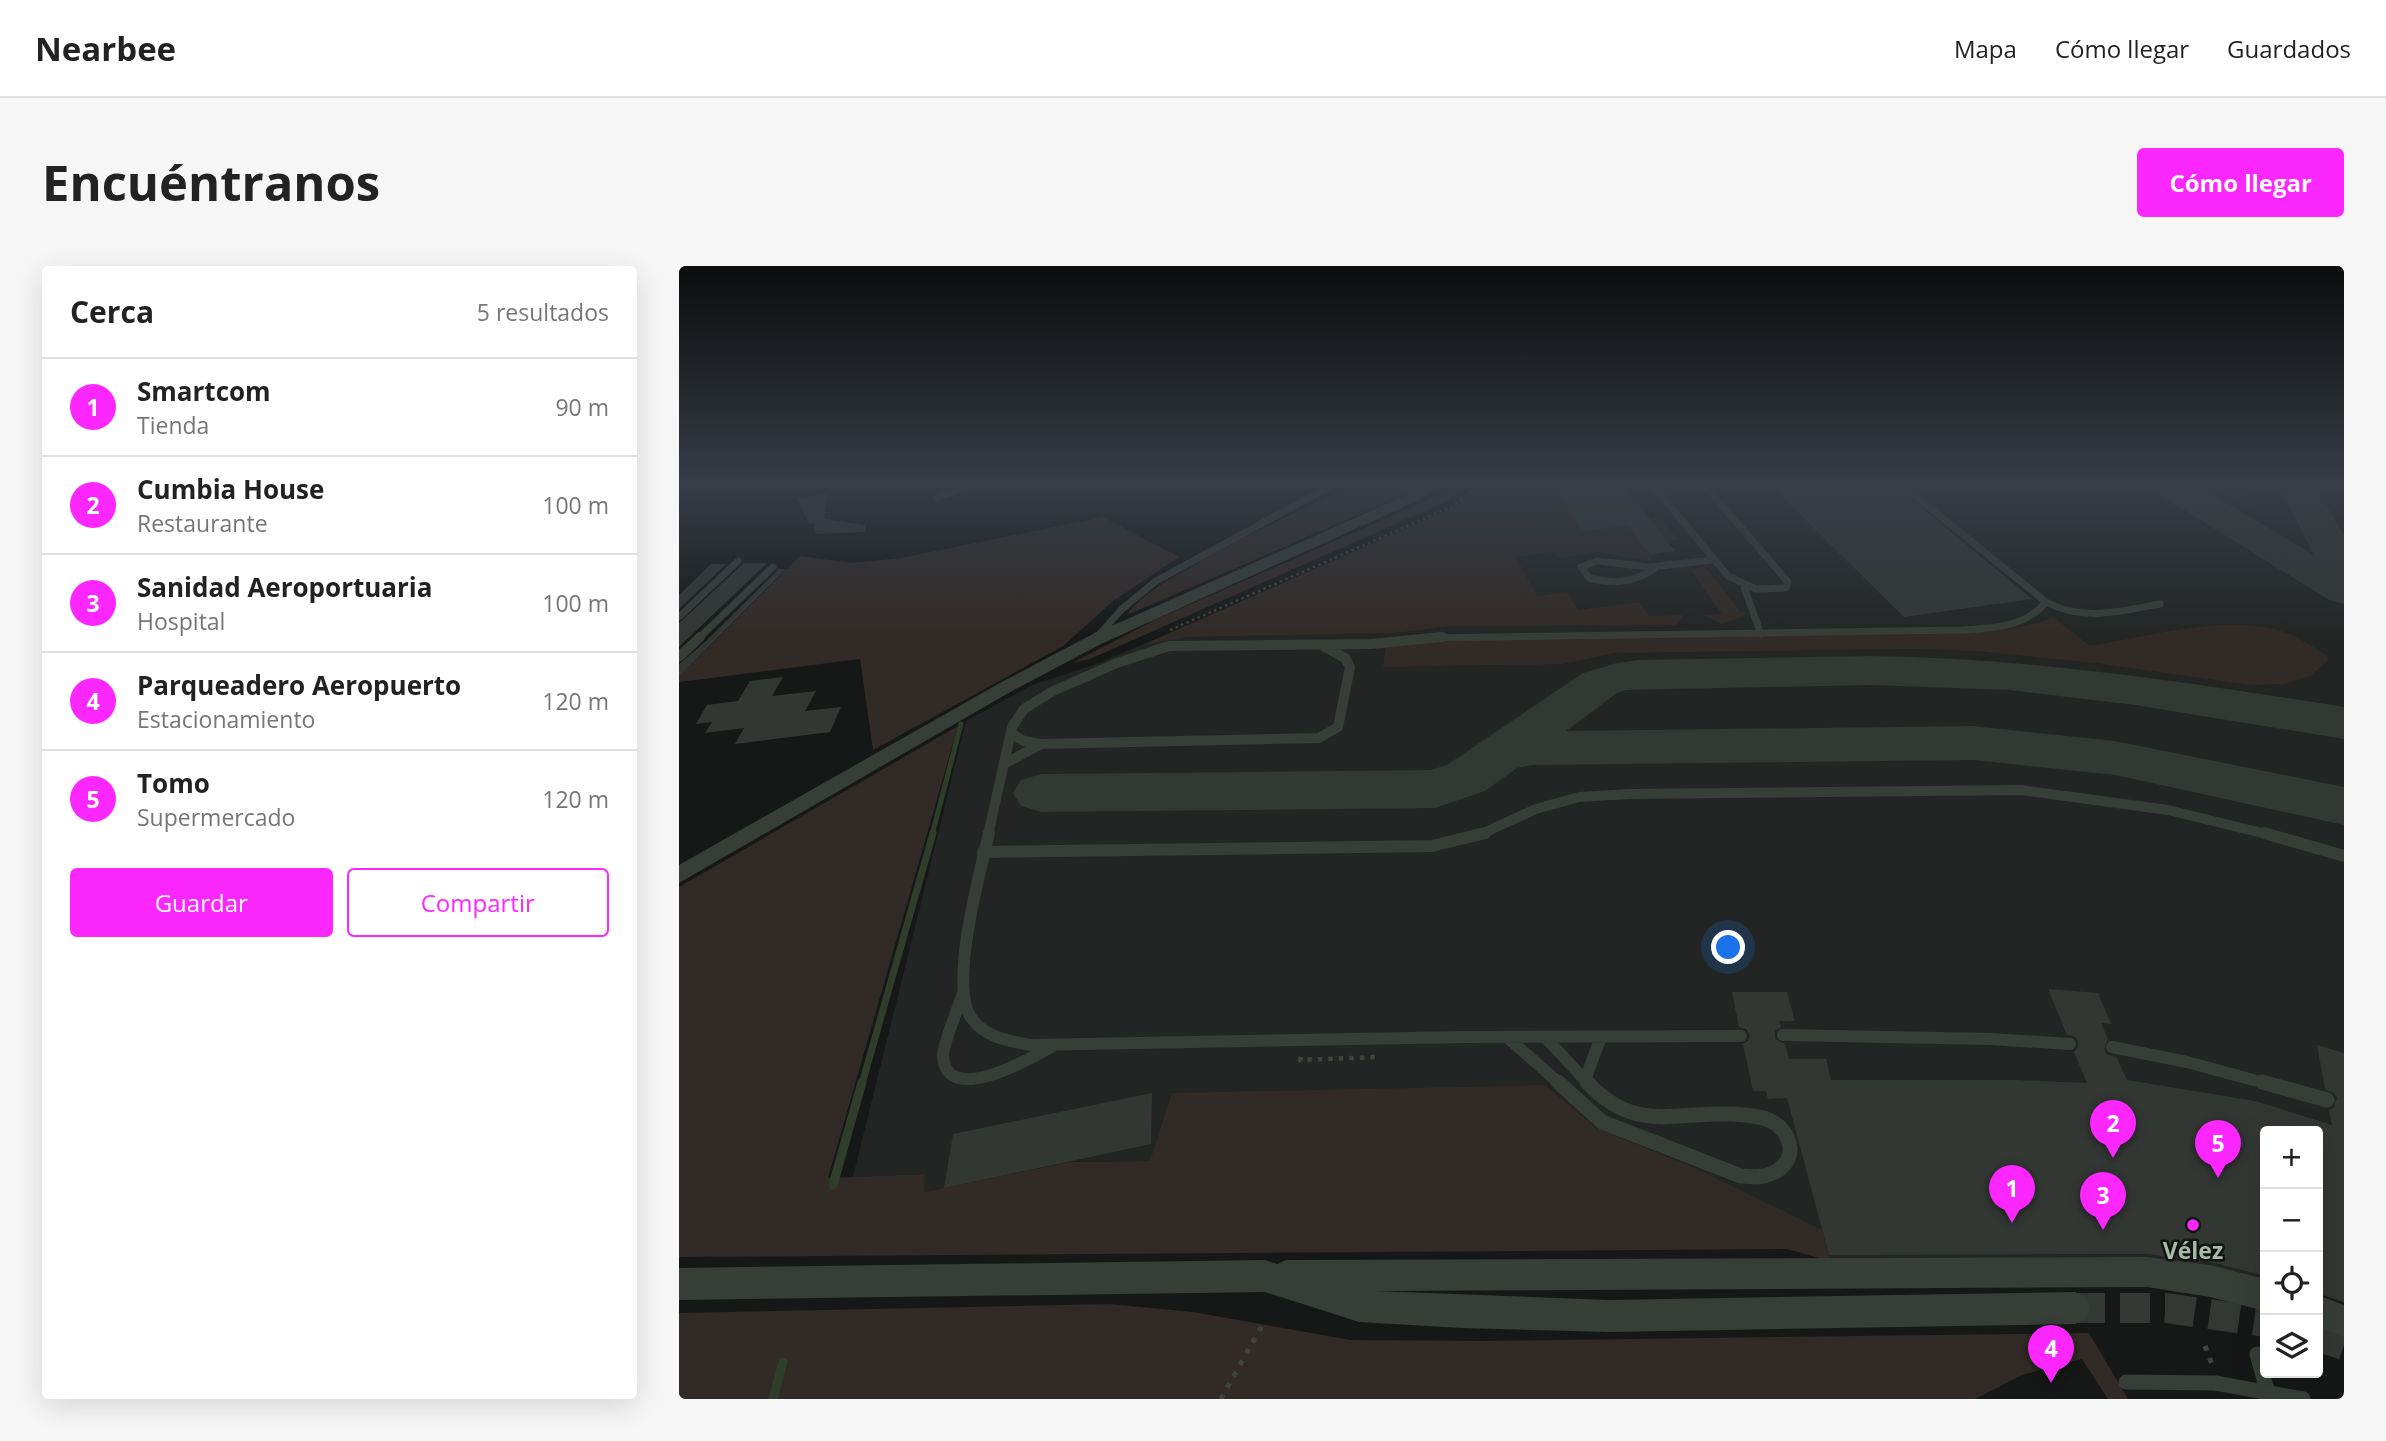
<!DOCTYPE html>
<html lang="es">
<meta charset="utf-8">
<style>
:root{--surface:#fff;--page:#f6f6f6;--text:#222;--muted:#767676;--line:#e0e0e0;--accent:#fc27ff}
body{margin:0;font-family:"Open Sans",sans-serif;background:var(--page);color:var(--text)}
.controls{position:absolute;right:21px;bottom:21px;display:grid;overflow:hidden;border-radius:7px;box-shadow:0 7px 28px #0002}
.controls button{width:63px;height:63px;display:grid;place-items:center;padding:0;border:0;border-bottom:2px solid var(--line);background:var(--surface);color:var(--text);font:35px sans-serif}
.you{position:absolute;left:1050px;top:682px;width:24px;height:24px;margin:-18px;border:5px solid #fff;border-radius:50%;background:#1a73e8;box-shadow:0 0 0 10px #1a73e833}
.badge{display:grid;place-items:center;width:46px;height:46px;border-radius:50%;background:var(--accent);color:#fff;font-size:23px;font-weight:700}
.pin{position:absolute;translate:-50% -58px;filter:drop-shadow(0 2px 4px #0008)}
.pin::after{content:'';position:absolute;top:37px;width:24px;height:21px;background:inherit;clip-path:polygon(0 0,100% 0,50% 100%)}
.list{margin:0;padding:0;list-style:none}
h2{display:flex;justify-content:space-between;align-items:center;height:91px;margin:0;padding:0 28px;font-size:30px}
h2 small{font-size:23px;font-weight:400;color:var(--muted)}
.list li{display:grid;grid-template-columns:46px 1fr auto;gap:21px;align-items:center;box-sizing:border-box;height:98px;padding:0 28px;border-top:2px solid var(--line)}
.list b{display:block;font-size:26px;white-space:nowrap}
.list p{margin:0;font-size:23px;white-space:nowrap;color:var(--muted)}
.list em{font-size:23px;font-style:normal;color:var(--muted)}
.actions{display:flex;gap:14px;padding:21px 28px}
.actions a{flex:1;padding:16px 0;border:2px solid var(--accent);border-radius:7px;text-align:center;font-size:24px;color:var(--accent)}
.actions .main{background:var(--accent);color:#fff}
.icon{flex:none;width:38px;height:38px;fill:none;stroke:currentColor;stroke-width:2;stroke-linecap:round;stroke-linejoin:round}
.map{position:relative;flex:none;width:1665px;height:1133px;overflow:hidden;border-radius:7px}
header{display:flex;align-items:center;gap:42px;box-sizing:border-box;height:98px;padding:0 35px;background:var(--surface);border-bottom:2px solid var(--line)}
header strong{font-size:33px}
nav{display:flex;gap:38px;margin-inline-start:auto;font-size:24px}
.intro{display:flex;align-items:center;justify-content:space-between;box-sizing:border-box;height:168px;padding:0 42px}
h1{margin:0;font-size:49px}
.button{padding:18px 32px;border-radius:7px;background:var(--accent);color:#fff;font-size:24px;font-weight:700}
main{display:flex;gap:42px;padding:0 42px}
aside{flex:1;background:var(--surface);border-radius:7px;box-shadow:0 7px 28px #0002}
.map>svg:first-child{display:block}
.built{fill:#222523}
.green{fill:#312a26}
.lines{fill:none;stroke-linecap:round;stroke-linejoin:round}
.stream-far2{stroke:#2f3d2b;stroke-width:5}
.stream-far1{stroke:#2f3d2b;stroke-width:7}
.stream{stroke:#2f3d2b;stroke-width:9}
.taxiway{fill:#323834;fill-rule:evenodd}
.building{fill:#333734}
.street-tunnel{stroke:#333834;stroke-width:30;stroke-dasharray:30 15;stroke-linecap:butt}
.path-far2{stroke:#3d453d;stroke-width:2.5;stroke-dasharray:2.5 3.5;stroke-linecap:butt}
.path-far1{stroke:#3d453d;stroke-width:4.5;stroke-dasharray:4.5 6;stroke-linecap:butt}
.path{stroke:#3d453d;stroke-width:5;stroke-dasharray:5 8;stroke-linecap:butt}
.lane-far3{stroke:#373e38;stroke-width:7}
.lane-far2{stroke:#373e38;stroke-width:10}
.lane-far1{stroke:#373e38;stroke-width:12}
.lane{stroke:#373e38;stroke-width:15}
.street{fill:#373e38;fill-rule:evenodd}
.poi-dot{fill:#fc27ff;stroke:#111312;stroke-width:2.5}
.labels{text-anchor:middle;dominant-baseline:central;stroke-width:5;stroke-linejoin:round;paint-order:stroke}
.near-poi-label{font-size:23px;font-weight:bold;fill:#a7b9a7;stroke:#111312}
</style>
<header>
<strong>Nearbee</strong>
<nav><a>Mapa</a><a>Cómo llegar</a><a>Guardados</a></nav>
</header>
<div class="intro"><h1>Encuéntranos</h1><a class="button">Cómo llegar</a></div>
<main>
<aside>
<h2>Cerca<small>5 resultados</small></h2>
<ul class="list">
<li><span class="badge">1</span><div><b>Smartcom</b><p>Tienda</p></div><em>90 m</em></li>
<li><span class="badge">2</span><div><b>Cumbia House</b><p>Restaurante</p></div><em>100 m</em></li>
<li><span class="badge">3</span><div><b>Sanidad Aeroportuaria</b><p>Hospital</p></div><em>100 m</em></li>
<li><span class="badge">4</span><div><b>Parqueadero Aeropuerto</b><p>Estacionamiento</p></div><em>120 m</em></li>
<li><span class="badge">5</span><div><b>Tomo</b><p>Supermercado</p></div><em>120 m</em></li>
</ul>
<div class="actions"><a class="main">Guardar</a><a>Compartir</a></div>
</aside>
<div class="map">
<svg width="1665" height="1133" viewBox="0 0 1665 1133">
<rect width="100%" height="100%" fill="#161817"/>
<path class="built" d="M873 216H1665V1037L1639 1028V865H1586V1014L1534 1002 1151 995 1108 983 472 895 390 896 244 926 246 908 174 911 287 455 353 419 418 398 525 352 818 275 903 264Z"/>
<path class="green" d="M682 216H749L739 223 448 349C464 326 493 312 517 298 571 267 626 241 682 216Z
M790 216 766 236 411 393 393 397 476 354Z
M802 216H873L904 265 972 257 970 253 981 252 999 274 980 276 971 289 973 295 918 286 878 292 874 286 837 291 858 330 888 326 899 344 960 336 970 350 1004 349 997 359 771 360 716 367 507 371 464 379 775 241 797 225Z
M1524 216H1567L1577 241 1565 240Z
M424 251 500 291 434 335 384 380 194 484 181 393 0 416V410L121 290 173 297 222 292Z
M1026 301 1062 346H1067L1066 350 1043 358 1024 349 1043 348 1011 303Z
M1374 351 1411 380C1469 371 1549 347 1605 366 1621 372 1635 381 1648 390L1649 395 1631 410 1606 418 1571 419 1416 397 1297 385 1237 383 936 387 884 398 704 401 707 378 782 372 1245 368C1289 366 1333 368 1374 351Z
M279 460 149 912 246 908 245 926 390 896 471 895 493 827 866 819 917 862 1018 903 1143 964 1151 995 1108 983 0 991V621Z
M430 1038 514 1046 672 1074 804 1075 1410 1067 1449 1133H1429L1403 1093 1343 1109 1296 1133H0V1047Z"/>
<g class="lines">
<path class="stream-far2" d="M253 569 282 458"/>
<path class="stream-far1" d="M183 818 254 567"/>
<path class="stream" d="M154 919 183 816
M94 1133 104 1096"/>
<path class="taxiway" d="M1468 216H1512L1635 289 1598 216H1634L1665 270V338L1650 334 1473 224Z
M1192 390C1352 392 1508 416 1665 441V473L1456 439 1330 424 1192 419 947 424 938 427 887 465 1294 460 1436 475 1665 521V559L1436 509 1294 494 853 499 838 502 806 525 756 542 362 546 342 540 334 527 342 514 362 508 752 504 768 499 904 407 938 397 960 394Z"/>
</g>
<path class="building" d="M873 216H942L996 285 971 289 949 260 903 265Z
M1088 216H1212L1353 333 1225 351Z
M149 227 145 253 186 259V266L137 268 135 257 130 258 119 233Z
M65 297H88L0 381V357Z
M32 298H47L0 343V329Z
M100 303H107L0 410V398L26 376Z
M104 411 93 430 137 425 126 445 162 441 151 466 56 478 65 462 26 467 33 456 17 458 28 439 59 435 71 415Z
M1369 723 1419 727 1432 758 1422 757 1429 773 1425 783 1428 788 1437 791 1448 814 1576 835 1653 859 1650 844 1655 841 1658 832 1655 827 1646 823 1638 779 1665 787V1036L1639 1027V865H1586V1010L1532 996 1468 988 1150 989 1108 832 1089 833 1087 825H1074L1064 778 1069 775 1071 769 1067 763 1060 761 1053 726H1108L1116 755H1100L1102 761 1096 765V773L1106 778 1110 793H1147L1152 814H1338L1408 817 1395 786 1399 782V775L1395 770 1388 769Z
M473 827 472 878 265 922 274 868Z"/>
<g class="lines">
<path class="street-tunnel" d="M1396 1042H1487L1586 1056
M1639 1070 1665 1079"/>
<path class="path-far2" d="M491 364 772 241 795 225 800 216"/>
<path class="path-far1" d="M622 791 621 794 698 791"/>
<path class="path" d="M1526 1080 1534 1101
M542 1133 586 1054"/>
<path class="lane-far3" d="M971 216 1049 310 1077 323 1107 322 1109 316 1023 216
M1219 216 1367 336
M753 221 768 216
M259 231 303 216
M975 303C956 317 932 318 910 312L902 301 918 295 971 301 1034 294
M1065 321 1082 368
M0 351 59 295
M20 372 94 301
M417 372 443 343 477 315 659 216
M746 372 1284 364C1314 362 1347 361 1367 336 1404 356 1442 345 1481 338"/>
<path class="lane-far2" d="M416 373 418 371
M0 391 21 371
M332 467 345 475 362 478
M325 498 362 478 640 472 659 461 671 401 666 392 646 381
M309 569 333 461 345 443 372 426 438 397 490 380 692 378 763 371
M800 569 857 543 900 531 950 528 1342 524 1489 544 1591 569"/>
<path class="lane-far1" d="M310 567C301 607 269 721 293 753 306 771 330 775 351 779L786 771 1062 770
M1585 567 1665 590
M304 586 753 580 806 567
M284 727C280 740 264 778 264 789 266 843 354 791 374 780
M1104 769 1312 773 1391 778
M828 771 881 818
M866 771 906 814
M1433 781 1508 796 1589 818
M910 818 906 814 922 771"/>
<path class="lane" d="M879 816 923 856 1062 910C1073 911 1083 912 1094 907 1120 895 1114 865 1090 854 1079 849 1065 849 1053 848 993 846 955 867 908 816
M1583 816 1648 834
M1578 1088 1588 1124
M1447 1116 1536 1117 1624 1133"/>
<path class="street" d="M749 216H765L740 234 422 378 333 425 0 617V599L321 417 410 370 730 228Z
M1468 991 1531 999 1586 1013V1045L1531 1031 1468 1021 696 1025 930 1034 1396 1026 1407 1031 1412 1042 1407 1053 1396 1058 930 1066 783 1062 680 1056 586 1026 0 1034V1002L586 994 598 998 607 994Z
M1639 1029 1665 1039V1071L1639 1061Z"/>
</g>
<linearGradient id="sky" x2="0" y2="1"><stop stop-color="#0c0d0d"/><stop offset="0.58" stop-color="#363d47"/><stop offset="1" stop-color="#363d47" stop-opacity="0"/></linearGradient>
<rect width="1665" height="375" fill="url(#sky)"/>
<circle class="poi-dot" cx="1514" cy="959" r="7"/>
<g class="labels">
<g class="near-poi-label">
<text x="1514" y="984">Vélez</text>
</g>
</g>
</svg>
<div class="controls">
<button>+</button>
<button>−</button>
<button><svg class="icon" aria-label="locate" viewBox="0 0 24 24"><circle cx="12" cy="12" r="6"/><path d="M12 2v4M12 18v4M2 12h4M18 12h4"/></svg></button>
<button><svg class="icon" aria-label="layers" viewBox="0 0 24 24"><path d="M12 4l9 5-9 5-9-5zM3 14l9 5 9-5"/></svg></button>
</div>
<div class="you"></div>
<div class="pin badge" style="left:1333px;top:957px">1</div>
<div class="pin badge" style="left:1434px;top:892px">2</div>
<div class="pin badge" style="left:1424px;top:964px">3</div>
<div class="pin badge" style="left:1372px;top:1117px">4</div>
<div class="pin badge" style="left:1539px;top:912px">5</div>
</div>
</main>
